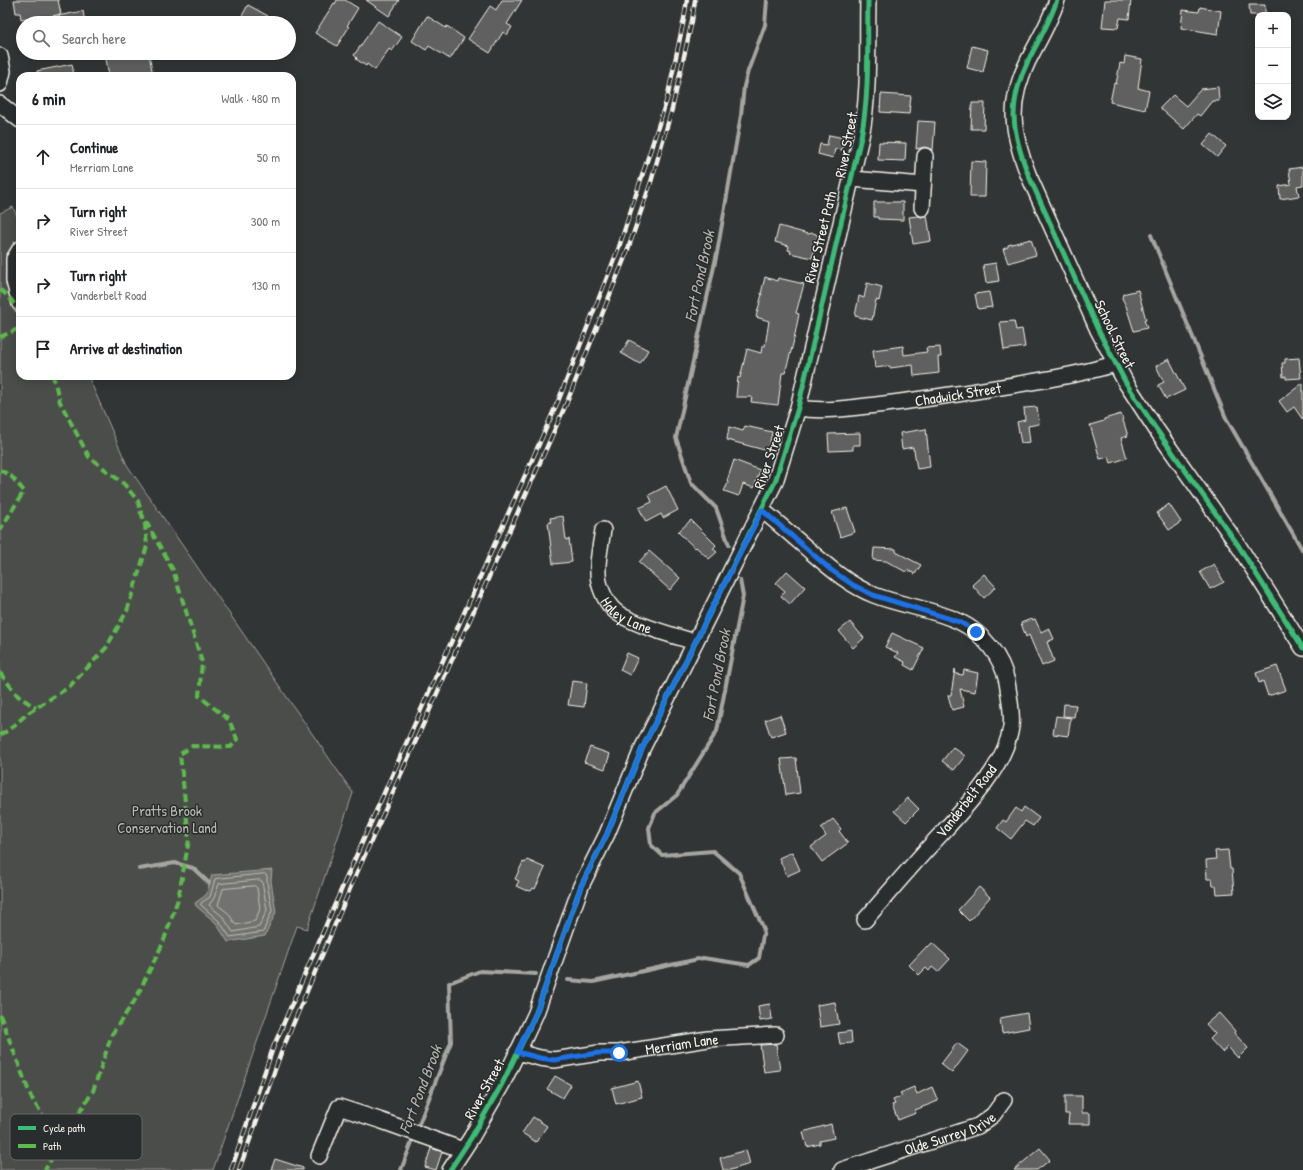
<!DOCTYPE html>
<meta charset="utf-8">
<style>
:root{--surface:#fff;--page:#f6f6f6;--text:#202124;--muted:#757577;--line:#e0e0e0}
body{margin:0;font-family:"Patrick Hand",sans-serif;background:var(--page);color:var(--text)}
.controls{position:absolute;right:12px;top:12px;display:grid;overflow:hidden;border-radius:8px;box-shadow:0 2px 10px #0003}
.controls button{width:36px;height:36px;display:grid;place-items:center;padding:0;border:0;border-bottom:1px solid var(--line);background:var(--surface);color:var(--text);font:20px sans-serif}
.stop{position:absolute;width:12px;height:12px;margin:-9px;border:3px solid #1a73e8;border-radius:50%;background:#fff}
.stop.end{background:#1a73e8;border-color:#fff;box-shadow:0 1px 4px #0008}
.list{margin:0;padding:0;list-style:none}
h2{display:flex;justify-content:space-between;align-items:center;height:52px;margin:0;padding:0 16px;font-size:17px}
h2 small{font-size:13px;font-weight:400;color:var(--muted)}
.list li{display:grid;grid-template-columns:26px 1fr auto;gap:12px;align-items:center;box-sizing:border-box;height:64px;padding:0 16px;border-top:1px solid var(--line)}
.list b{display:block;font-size:15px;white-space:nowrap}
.list p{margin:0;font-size:13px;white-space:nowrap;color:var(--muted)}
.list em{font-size:13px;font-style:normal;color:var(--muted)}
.icon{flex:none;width:22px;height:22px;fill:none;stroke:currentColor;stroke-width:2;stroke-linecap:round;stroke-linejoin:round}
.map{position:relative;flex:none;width:1303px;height:1170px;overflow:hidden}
.search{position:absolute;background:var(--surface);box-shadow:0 2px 10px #0003;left:16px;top:16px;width:280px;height:44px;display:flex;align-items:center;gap:10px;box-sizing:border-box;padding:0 14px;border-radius:22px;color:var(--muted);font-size:15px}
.panel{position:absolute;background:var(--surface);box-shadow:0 2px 10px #0003;left:16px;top:72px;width:280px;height:308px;border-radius:12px}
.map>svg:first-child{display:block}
.green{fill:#4b4d4c;stroke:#a09f9a}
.water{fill:#727370;stroke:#a6a5a0}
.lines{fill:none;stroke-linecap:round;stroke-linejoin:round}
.shore{stroke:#c0bfb8;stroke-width:1}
.stream{stroke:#a6a5a0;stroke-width:4}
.building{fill:#5f605f;stroke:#f4f1e8}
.minor-casing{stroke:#f4f1e8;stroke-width:18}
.minor{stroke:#2a2d2e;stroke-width:15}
.rail-casing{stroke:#f4f1e8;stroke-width:4.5}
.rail{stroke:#2a2d2e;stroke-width:3;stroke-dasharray:9;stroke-linecap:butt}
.quiet{stroke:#5cbc4b;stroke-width:4;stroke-dasharray:8 4;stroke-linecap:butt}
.cycleway-casing{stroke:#2a2d2e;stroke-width:8}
.cycleway{stroke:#3abd76;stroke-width:5}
.route{stroke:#1a73e8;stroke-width:5}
.labels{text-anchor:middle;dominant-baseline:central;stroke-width:3;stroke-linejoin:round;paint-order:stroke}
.street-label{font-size:15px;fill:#f4f1e8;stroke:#2a2d2e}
.park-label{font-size:15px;fill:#b9b8b1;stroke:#2a2d2e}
.water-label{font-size:16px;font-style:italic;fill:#b3b2ac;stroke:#2a2d2e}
.key{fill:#2a2d2e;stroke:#676866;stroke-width:1}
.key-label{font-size:11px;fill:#f4f1e8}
</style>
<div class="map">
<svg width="1303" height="1170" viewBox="0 0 1303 1170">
<rect width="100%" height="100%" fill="#323535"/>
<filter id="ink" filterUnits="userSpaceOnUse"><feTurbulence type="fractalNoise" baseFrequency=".025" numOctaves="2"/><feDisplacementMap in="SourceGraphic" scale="8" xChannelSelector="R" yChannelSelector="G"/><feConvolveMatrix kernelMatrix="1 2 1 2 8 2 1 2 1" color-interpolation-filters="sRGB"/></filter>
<g filter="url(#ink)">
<path class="green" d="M13 207 20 223V376H88L127 465 353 793 307 929 297 926 213 1170H0V213Z"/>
<path class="water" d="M272 870 271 881 276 912 265 936 228 942 216 923 196 906 195 903 206 895 212 875Z"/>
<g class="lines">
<path class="shore" d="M265 874 267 876V882L272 911 263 932 230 937 219 921 201 905V903L210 897 215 879Z
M260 880 262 881 267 910 259 927 233 932 223 917 209 905 214 898 219 884Z
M255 886 257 888 260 909 255 921 236 925 228 913 218 905 223 889Z"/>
<path class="stream" d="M1151 235 1226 418 1303 551
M729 545 716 508 691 483 676 438 717 253 741 115 744 86 748 71 765 25 767 0
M139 869 175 863 193 868 209 883
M568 980 593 982 703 958 749 965 759 958 764 930 739 873 713 851 662 855 651 845 649 828 655 813 677 795 717 731 743 596 740 580
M401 1170 451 1042 449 983 480 971 536 974"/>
</g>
<path class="building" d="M14 0H58L61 14 39 19V16L21 19 20 13H16Z
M337 0H345L358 8 347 26 349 27 337 46 315 33 334 3 335 4Z
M366 0H399L389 16Z
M502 0H522L507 24 512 27 507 35 503 32 490 53 468 39 490 6 496 10Z
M1105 0H1131L1129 19 1120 18 1118 28 1102 27Z
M248 5 268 16 264 23H238Z
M1249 5H1265V15H1250Z
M1200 7 1221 11 1218 34 1181 28 1183 10 1199 12Z
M83 11 85 23H48L47 18Z
M427 16 446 28 447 26 464 38 450 59 429 46 426 50 412 41Z
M378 21 402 37 392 51 389 49 375 70 367 64 366 66 356 59 357 58 354 55Z
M972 46 988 50 983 72 967 68Z
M105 53H133V56L149 54 153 76H109Z
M1125 56 1142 59 1138 88 1149 91 1145 110 1110 102 1114 83 1116 84 1120 63 1124 64Z
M72 64 74 76H37V71Z
M1218 87 1219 101H1212L1200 116 1197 114 1184 129 1160 108 1173 95 1186 106 1201 89Z
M881 94 911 96 909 114 880 112Z
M972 103H985L984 129H971Z
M918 121 935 122 933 150 925 147 916 149Z
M1212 134 1226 146 1217 157 1203 145Z
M829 135 844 138 842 150 835 149 833 158 818 154 820 144 827 145Z
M879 142 906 143 905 161 878 160Z
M971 161 986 162 985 197H970Z
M1303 167V185L1297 186 1299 196 1280 199 1279 186 1291 184 1289 169Z
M874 202H903V220L878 219V217H874Z
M927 215 931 241 913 244 909 217 918 216 922 217Z
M779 226 808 234 813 233 816 234 818 237 812 258 790 253 791 251 788 250 789 246 775 242Z
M1031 239 1036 255 1008 263 1003 249 1008 247V245Z
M996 263 999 281 986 283 983 265Z
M765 277 777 281 778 278 804 284 796 313 799 314 793 344 785 373H782L778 405 751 402 752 397H736L738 377 740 378 747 349 761 353 762 346H765L769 321 756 317 762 294H761Z
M867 283 882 287 879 301 876 300 872 320 855 316 859 296 864 298Z
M1138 290 1146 320H1144L1147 328 1134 331 1126 306 1122 298 1123 294Z
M989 292 992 307 978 309 975 294Z
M1014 321 1016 330 1022 329 1025 347 1004 350 1000 322Z
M629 340 648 350 640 364 621 353Z
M903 346 904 355 927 352 926 348 940 347 941 357H938L939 373 914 376 913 365 890 368V366L875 368 873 350Z
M1299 358 1301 378 1286 379V376L1283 377 1282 363H1285V359Z
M1169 359 1185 390 1166 399 1158 385 1164 382 1156 366Z
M1303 383V420L1294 407 1287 412 1279 401Z
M1037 407 1039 424 1028 426 1030 442 1021 443 1017 422 1025 420 1024 408Z
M1121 414 1128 436 1121 438 1127 458 1111 463 1109 457 1100 459 1090 425 1104 421V419Z
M745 426 772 432 768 451 727 440 729 427 743 431Z
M926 429 930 467 917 469 914 450H913V447L902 449 900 433Z
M860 433V445H853V450L829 451 828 434Z
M734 460 760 470 754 488 743 484 739 496 724 491 728 483 727 481Z
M666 486 678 510 663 518 661 514 646 522 639 508 652 502 649 495Z
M1169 504 1181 522 1169 530 1157 513Z
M847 508 855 532 840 537 832 512Z
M563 516 566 540 569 539 572 562 553 564 548 523 551 522 550 518Z
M691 520 716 545 713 549 717 552 709 559 696 547 695 548 678 532Z
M874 548 896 549V552L921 565 915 574 907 570 906 572 886 561 873 560Z
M649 551 680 578 670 590 639 562Z
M1214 564 1224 582 1210 589 1200 572Z
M787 571 805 587 790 604 781 596 785 591 776 583Z
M984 574 996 587 984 598 972 585Z
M1031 619 1032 620 1035 619 1041 632 1049 628 1054 639 1047 642 1054 661 1042 666 1029 635 1026 637 1021 623Z
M850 622 864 638 853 648 839 631Z
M892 633 924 648 913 670 904 665 905 662 895 657 898 653 885 647Z
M627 653 638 658 630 675 620 670Z
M1277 666 1286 690 1268 696 1263 681 1259 683 1256 673Z
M955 669 956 674 963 675 964 670 978 673 975 692 960 689 964 707 952 710 948 695H951Z
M572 681 587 683 584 707 568 705Z
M1064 704 1076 705 1074 717 1063 716Z
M780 715 786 732 771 737 765 720Z
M1056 716 1071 718 1068 736 1053 734Z
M590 747 610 754 605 769 584 762Z
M953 747 965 756 954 770 942 761Z
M796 758 800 793 786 795 781 759Z
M908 798 919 809 906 822 894 811Z
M1024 807 1039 818 1033 826 1025 821 1011 839 997 828 1003 820 1006 822 1016 808 1021 812Z
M833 819 841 829 839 831 848 843 822 862 811 847 826 836 821 828Z
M1228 850 1230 869H1232L1234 893 1217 894 1216 886H1213L1212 879H1207L1206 860 1216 859 1215 851Z
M792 852 800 870 787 876 779 858Z
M527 860 545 868 535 889 533 888 531 891 527 890V891L516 886 519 881 515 879 523 862 525 863Z
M979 887 990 897 969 921 958 910Z
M932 943 950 959 938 972 932 967 929 971 926 968 919 975 909 965 927 946 928 947Z
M835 1002 839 1024 820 1027 817 1005Z
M770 1004 772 1019 760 1021 758 1006Z
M1027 1013 1029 1028 1002 1033 1000 1018Z
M1219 1013 1235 1031 1234 1033 1248 1048 1238 1058 1228 1047 1222 1052 1210 1039 1215 1034 1206 1024Z
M851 1031 852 1043 840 1044 838 1033Z
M957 1043 968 1051 952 1073 941 1064Z
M776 1044 780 1070 764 1072 760 1045Z
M555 1076 571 1085 563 1098 547 1089Z
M638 1081 642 1097 616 1104 612 1088Z
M914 1087 917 1094 932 1087 938 1101 915 1110 916 1113 898 1120 892 1105 895 1104 893 1100 902 1096 900 1093Z
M1065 1096H1082V1113H1090V1124H1068L1069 1114H1065Z
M533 1117 547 1126 536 1142 522 1133Z
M831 1124 834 1138 820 1141V1144L807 1147 803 1132Z
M431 1148 442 1152 436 1170 425 1167Z
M1040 1148 1050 1160 1037 1170H1014Z
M746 1150 750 1164 730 1170H723L720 1158Z
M275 1159 303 1168V1170H271Z"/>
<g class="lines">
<g class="minor-casing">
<g id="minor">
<path d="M1057 0C1050 22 1038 41 1028 61 1007 104 1012 132 1028 174L1098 330 1126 383 1156 429 1238 545 1303 648"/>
<path d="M0 56 3 71 0 84"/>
<path d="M0 104 20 120"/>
<path d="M852 179 923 185"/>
<path d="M922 208 925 156"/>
<path d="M20 249 14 259V281L20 304"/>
<path id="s1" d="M798 408C824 412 850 408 876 405 904 402 931 398 957 394 1010 385 1064 379 1115 364"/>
<path d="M762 510C778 523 794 537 810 551 830 568 849 585 874 595 902 606 934 609 960 622 983 633 1002 657 1007 682 1009 694 1013 716 1011 727 1005 770 957 816 929 847 907 871 886 896 865 920"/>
<path id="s2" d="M603 530C601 543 597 560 598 573 598 585 605 601 613 609 626 623 675 636 695 642"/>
<path id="s3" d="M517 1052 540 1058 554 1060 599 1053H619L708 1039 776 1035"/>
<path d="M319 1156 339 1107 382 1121 463 1150"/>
<path d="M450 1170 471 1138 502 1084 522 1043 536 1013 581 886 607 834 642 749 775 482 798 408 861 137C870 93 867 45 868 0"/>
<path id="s4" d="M842 1170 978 1126 993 1115 1004 1100"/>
</g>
</g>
<use href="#minor" class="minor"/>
<g class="rail-casing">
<path id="rail" d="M231 1170 273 1048 345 881 559 399 619 247 667 99 684 19 687 0
M239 1170 281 1053 352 884 567 402 627 252 651 182 672 109 692 21 695 0"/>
</g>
<use href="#rail" class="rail"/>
<path class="quiet" d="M0 290C10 296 15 304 20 315
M0 337 20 328
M0 470 11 476 24 491 0 530
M0 673 18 696 36 708
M0 735 9 730 28 713 69 687 106 648 127 611 147 546 145 525 138 501 124 484 89 457 60 402 53 376
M0 1015 31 1097 60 1143 45 1170
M60 1143 93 1091 112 1034 135 1000 163 943 178 899 189 840 180 754 192 746 231 747 237 739 229 720 199 696 202 662 173 570 140 511"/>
<g class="cycleway-casing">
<path id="cycleway" d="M1057 0C1050 22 1038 41 1028 61 1007 104 1012 132 1028 174L1098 330 1126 383 1156 429 1238 545 1303 648
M450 1170 471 1138 502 1084 522 1043 536 1013 581 886 607 834 642 749 775 482 798 408 861 137C870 93 867 45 868 0"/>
</g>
<use href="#cycleway" class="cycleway"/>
</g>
</g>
<g class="lines" filter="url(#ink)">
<path class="route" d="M619 1053H598L554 1060 540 1058 517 1052 536 1013 581 886 607 834 642 749 710 612 762 510 831 570 853 585 873 595 960 622 976 632"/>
</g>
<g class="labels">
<g class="street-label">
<text transform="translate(846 145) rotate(-79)">River Street</text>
<text transform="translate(820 237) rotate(-76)">River Street Path</text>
<text transform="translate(1115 334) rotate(64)">School Street</text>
<text stroke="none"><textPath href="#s1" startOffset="161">Chadwick Street</textPath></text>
<text transform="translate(769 457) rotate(-71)">River Street</text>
<text stroke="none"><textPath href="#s2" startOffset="98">Haley Lane</textPath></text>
<text transform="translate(966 801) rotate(-52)">Vanderbelt Road</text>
<text stroke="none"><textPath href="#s3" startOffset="167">Merriam Lane</textPath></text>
<text transform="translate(484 1089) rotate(-61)">River Street</text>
<text stroke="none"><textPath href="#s4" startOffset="114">Olde Surrey Drive</textPath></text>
</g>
<g class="park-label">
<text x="167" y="810">Pratts Brook<tspan x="167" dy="17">Conservation Land</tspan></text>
</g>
<g class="water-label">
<text transform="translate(699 276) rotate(-78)">Fort Pond Brook</text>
<text transform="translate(716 675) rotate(-79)">Fort Pond Brook</text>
<text transform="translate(420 1089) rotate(-69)">Fort Pond Brook</text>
</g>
</g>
<rect x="10" y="1114" width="132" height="46" rx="6" class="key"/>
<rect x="18" y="1126" width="18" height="4" fill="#3abd76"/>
<rect x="18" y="1144" width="18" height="4" fill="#5cbc4b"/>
<g class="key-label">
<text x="43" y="1132">Cycle path</text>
<text x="43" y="1150">Path</text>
</g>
</svg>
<div class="controls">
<button>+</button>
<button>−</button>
<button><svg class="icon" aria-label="layers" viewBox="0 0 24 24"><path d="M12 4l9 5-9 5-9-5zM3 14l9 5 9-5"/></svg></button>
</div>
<div class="stop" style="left:619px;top:1053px"></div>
<div class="stop end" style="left:976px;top:632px"></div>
<div class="search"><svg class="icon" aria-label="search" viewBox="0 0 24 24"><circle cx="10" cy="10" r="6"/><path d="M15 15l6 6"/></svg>Search here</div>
<section class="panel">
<h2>6 min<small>Walk · 480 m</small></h2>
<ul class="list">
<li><svg class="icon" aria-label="ahead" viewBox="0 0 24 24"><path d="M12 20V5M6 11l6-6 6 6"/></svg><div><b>Continue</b><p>Merriam Lane</p></div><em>50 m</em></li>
<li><svg class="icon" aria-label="right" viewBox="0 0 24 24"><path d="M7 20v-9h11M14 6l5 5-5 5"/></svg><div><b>Turn right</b><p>River Street</p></div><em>300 m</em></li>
<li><svg class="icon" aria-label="right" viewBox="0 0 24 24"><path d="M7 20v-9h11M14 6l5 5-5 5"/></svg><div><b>Turn right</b><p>Vanderbelt Road</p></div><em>130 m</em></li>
<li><svg class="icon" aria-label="arrive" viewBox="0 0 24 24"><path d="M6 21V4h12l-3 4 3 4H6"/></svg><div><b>Arrive at destination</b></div></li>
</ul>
</section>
</div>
